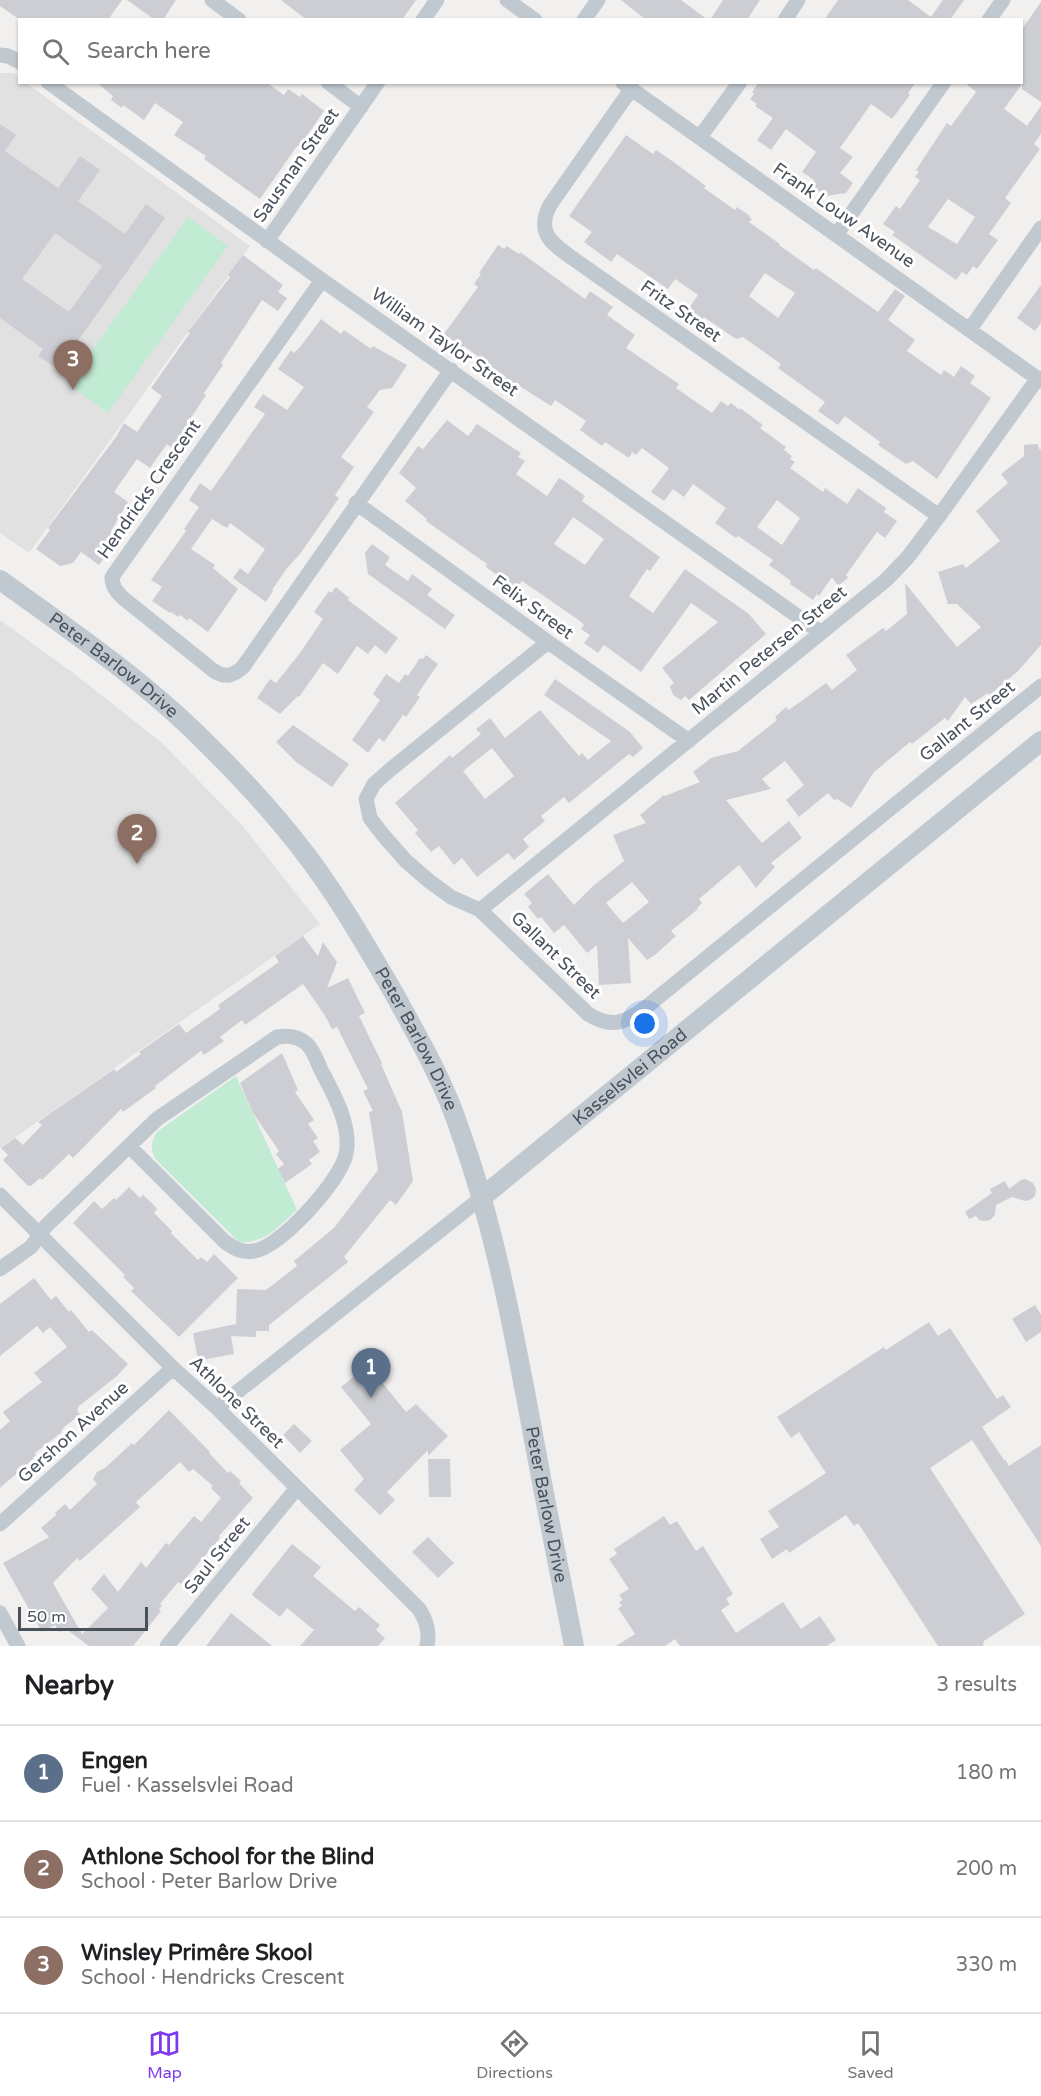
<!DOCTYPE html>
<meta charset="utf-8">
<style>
:root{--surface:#fff;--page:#f2f2f2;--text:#202124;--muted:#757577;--line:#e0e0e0;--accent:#7c3aed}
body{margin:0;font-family:"Varela Round",sans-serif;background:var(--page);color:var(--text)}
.scale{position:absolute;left:18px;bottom:15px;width:130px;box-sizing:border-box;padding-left:6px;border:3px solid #49515b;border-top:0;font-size:16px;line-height:21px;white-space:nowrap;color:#49515b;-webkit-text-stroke:4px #fff;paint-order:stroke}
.you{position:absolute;left:645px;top:1024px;width:21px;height:21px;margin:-15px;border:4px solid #fff;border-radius:50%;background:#1a73e8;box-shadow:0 0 0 9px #1a73e833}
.badge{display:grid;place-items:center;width:39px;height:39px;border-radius:50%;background:var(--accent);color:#fff;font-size:20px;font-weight:700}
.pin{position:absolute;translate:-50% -50px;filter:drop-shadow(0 2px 3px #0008)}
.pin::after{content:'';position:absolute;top:32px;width:21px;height:18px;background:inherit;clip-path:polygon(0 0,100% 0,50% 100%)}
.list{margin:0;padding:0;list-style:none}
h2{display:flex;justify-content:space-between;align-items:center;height:78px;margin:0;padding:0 24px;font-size:26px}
h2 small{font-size:20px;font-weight:400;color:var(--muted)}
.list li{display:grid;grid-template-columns:39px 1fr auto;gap:18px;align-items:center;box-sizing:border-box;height:96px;padding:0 24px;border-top:2px solid var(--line)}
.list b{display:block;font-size:22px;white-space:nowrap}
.list p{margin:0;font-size:20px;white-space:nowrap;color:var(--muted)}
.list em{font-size:20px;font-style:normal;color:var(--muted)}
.icon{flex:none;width:33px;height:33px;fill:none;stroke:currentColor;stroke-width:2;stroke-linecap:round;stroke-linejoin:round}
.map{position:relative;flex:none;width:1041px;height:1646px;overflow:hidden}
.search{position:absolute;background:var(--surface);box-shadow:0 2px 4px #0004;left:18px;right:18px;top:18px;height:66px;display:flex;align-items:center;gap:15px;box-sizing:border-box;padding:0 21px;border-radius:0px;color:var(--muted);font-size:22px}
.sheet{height:366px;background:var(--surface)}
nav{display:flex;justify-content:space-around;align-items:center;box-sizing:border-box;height:84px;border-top:2px solid var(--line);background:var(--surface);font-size:16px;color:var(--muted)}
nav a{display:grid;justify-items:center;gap:3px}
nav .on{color:var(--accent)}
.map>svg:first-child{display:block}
.education{fill:#e2e1e1}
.green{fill:#c2ebd4}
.building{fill:#cdced3;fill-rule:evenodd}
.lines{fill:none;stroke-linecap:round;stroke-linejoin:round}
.minor{stroke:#c1c9d0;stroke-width:15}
.tertiary{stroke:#c1c9d0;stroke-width:20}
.labels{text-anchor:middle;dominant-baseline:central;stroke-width:6;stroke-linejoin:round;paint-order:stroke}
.street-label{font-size:18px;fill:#49515b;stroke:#fff}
</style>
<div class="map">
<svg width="1041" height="1646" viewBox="0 0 1041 1646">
<rect width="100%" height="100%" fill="#f2f0ef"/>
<path class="education" d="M0 73H13L19 77 20 82 26 83 250 246 29 553 0 533Z
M0 620 72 672 161 742 242 825 320 924 0 1148Z"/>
<path class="green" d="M188 217 228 246 108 413 68 384Z
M236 1076 297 1210C279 1226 265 1244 239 1242L157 1161C150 1151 150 1141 158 1131Z"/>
<path class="building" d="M0 0H122L108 20H20L0 6Z
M127 0H176L163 20H155Z
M281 0H416L402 20H307Z
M621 0H681L708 20H646Z
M723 0H760L747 20H710Z
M838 0H908L931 17 943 0H964L950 20H824Z
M1041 2V102L1022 89V84L1004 109 1027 126 1041 106V134L1034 144 1040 149 1005 198 1011 203 989 234 998 240 977 269 973 266 967 275 962 272 956 280 892 235 895 232 883 224 896 206 900 209 920 180 915 177 919 172 916 170 947 123 951 126 976 92 964 82H1022V29ZM948 199 975 217 957 244 928 227Z
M96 82H266L284 95 288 89 300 97 302 94 324 111 299 147 297 146 260 199 204 159 206 156 174 135 183 122 155 103 144 120 123 105 122 108 111 100 113 96Z
M759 82H916L908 93 910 95 892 119 871 104 840 148 853 157 840 173 853 183 846 193 826 196 810 185 814 180 802 172 816 152 786 129 771 150 757 140 773 118 755 106 757 104 750 99 754 94 752 92Z
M0 124 16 135 5 151 58 188 80 156 100 170 78 201 125 234 146 204 165 218 58 369 38 356 43 349 0 318ZM55 233 102 266 69 312 22 279Z
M626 135 653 154 656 150 675 163 706 186 704 188 735 210 737 207 750 216 749 217 752 219 749 222 780 244 779 245 814 270 816 268 878 312 895 289 905 296 888 320 915 340 907 351 941 375 944 370 954 377 961 366 975 376 970 383 991 398 937 479 913 461 906 464 878 445 880 442 845 416 838 425 818 411 825 402 778 368 781 364 743 337 736 339 704 317 699 324 685 314 698 295 675 279 668 289 617 254 611 262 584 242 592 232 569 216ZM765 273 795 293 778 318 749 296Z
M498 245 504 249 507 246 519 254 520 252 585 299 590 291 613 307 607 315 635 335 626 348 679 384 676 388 712 413 721 401 728 406 731 403 740 410V408L763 425 760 428 786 447 784 450 792 456 790 459 795 462 790 468 823 492 825 488 847 504 858 488 886 508 884 512 897 521 885 538 877 532 846 575 848 578 838 586 832 577 819 596 817 594 813 600 790 584 791 581 769 565 773 560 738 536 736 538 715 523 726 508 693 484 684 497 673 489 664 501 651 492 669 468 642 448 636 455 632 452 629 458 605 442 602 446 580 430 586 421 555 400 551 406 518 385 517 387 505 379 506 377 464 346 463 348 444 334 478 287 474 284 481 274 479 273ZM777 500 800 518 782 545 757 527Z
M243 255 283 285 278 292 287 298 278 311 262 300 221 363 223 365 204 393 206 395 187 424 190 426 173 449 167 444 150 468 137 459 114 492 128 502 111 531 120 538 99 565 81 552 73 563 60 566 36 549 50 530 48 528 116 437 124 423 137 432 162 396 151 388 190 333 188 332 230 277 228 275Z
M1041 285V323L1035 331 1017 318Z
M321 319 341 334 344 330 371 349 373 346 407 365 392 388 380 390 367 407 374 412 341 457 354 467 335 495 339 498 300 554 287 568 272 590 273 591 266 602 233 578 240 568 248 574 265 549 230 523 227 528 212 519 191 549 215 565 213 568 238 589 208 632 189 618 188 621 180 615 178 617 171 612 170 613 152 601 162 587 151 580 186 531 184 529 199 507 189 500 200 483 211 491 265 414 254 407 263 394 287 410 304 387 278 369 291 350 294 353 301 346Z
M447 420 468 436 477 424 521 453 518 457 525 461 516 474 547 496 559 478 566 482 585 496 582 501 660 557 650 571 647 569 629 596 653 613 685 569 749 614 766 634 689 700 685 696 681 700 673 695 670 686 674 683 662 668 718 622 691 603 641 672 604 645 598 653 584 643 590 635 581 629 584 625 580 621 522 581 516 589 486 567 487 564 426 521 427 519 405 501 416 488 399 473 418 446 423 449ZM573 517 604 539 585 565 554 544Z
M1038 444 1039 449H1041V645L1017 672 990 695 988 693 971 704 965 697 948 721 945 718 912 744 910 742 874 772 851 808 837 799 834 800 828 793 799 817 786 800 804 785 785 761 762 779 771 789 726 800 762 843 789 821 802 838 771 863 775 867 756 888 739 865 699 899 702 903 697 908 698 909 671 931 676 936 655 955 647 960 628 938 631 983 599 985 597 945 587 953 564 925 554 933 541 917 538 919 528 907 532 903 524 894 548 874 574 905 593 886 624 861 613 835 646 823 640 815 664 795 665 796 700 782 693 772 711 758 738 751 777 720 775 717 786 707 789 710 826 683 832 690 857 670 846 655 883 628 886 631 907 614 905 583 957 647 981 627 957 604H948L938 572 963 564 966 568 1000 541 976 511 1008 483 1001 474 1024 456V445ZM632 882 649 902 623 923 606 903Z
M372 544 390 557 385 565 408 581 412 574 432 589 427 595 455 615 445 629 368 574 365 553Z
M336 587 349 598 348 600 398 638 386 654 375 645 368 654 357 646 338 674 323 663 299 697 298 696 280 714 257 698 270 679 276 683 300 653 323 619 314 612 329 591 331 593Z
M426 655 438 664 417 695 420 697 406 717 403 715 384 742 379 738 368 753 352 740 380 700 373 694 386 674 399 683 405 674 408 676 420 658 423 659Z
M555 679 630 732 643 748 633 757 629 754 569 803 564 797 541 816 545 821 523 839 529 847 514 860 508 853 477 877 462 858 454 865 439 846 431 852 415 833 418 830 395 803 450 755 452 758 481 734 476 729 490 718 505 738 540 710 579 756 582 753 588 760 611 741 544 695ZM492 748 514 776 485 799 463 771Z
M293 725 349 764 332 787 296 762 276 742Z
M303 936 318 956 323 942 337 962 327 988 348 978 365 1013 359 1016 382 1063 381 1064 402 1112 413 1181 396 1205 390 1200 344 1257 348 1262 269 1325V1331H256V1337L231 1336 234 1354 202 1360 197 1355 193 1333 236 1324 237 1289 266 1290 297 1266 294 1261 334 1228 378 1170 369 1112 373 1111 363 1091 368 1089 337 1027 332 1029 324 1014 303 984 245 1025 242 1020 220 1037 224 1041 204 1055 201 1051 155 1086 156 1088 123 1112 121 1109 73 1158 69 1154 42 1180 40 1178 31 1186 27 1185 3 1160 8 1155 1 1148 15 1138 23 1145 42 1125 38 1122 114 1069 116 1072 141 1054 139 1052 179 1024 186 1033 220 1009 218 1005 279 962 275 956Z
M282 1053 298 1090 295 1092 314 1120 308 1124 318 1138 313 1141 320 1152 309 1160 312 1164 285 1183 278 1169 284 1164 276 1154 279 1151 253 1113 240 1083Z
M1025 1179 1033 1183 1036 1189 1035 1196 1030 1200 1025 1201 1012 1197 996 1205 995 1215 990 1220 984 1221 979 1220 976 1216 969 1219 965 1212 992 1193 990 1189 1005 1181 1009 1189 1021 1180Z
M129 1187 140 1198 143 1195 153 1204 157 1209 154 1213 172 1231 171 1233 198 1260 201 1257 207 1262 214 1254 238 1278 179 1337 131 1291 134 1288 123 1277 125 1275 73 1223 94 1201 102 1209 114 1198 116 1200Z
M34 1278 51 1300 56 1296 69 1312 71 1310 89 1332 92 1330 128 1364 117 1376 79 1406 77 1410 80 1415 64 1427 61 1431 62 1432 35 1453 36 1454 32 1460 0 1488V1430L10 1421 3 1412 42 1382 34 1373 67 1347 50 1327 43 1333 37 1326 0 1356V1304Z
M1035 1305 1041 1315V1332L1026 1342 1012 1319Z
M929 1322 938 1336 950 1328 997 1399 1003 1395 1011 1407 982 1427 1004 1460 1005 1459 1009 1466 1041 1445V1546L972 1440 930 1468 1025 1614 984 1641 983 1646H938L858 1523 854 1526 846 1515 789 1553 787 1549 772 1559 760 1539 779 1527 768 1511 826 1473 799 1432 791 1438 777 1417 884 1347 886 1350Z
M368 1365 406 1412 416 1404 448 1436 428 1456V1450L387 1492 395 1500 380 1515 354 1490 364 1479 340 1450 371 1424 341 1387Z
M169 1410 210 1452 209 1453 228 1473 230 1471 241 1481 239 1483 253 1498 219 1536 220 1538 181 1584 178 1582 160 1604 162 1606 159 1609 161 1611 133 1646H89L66 1629 59 1632 55 1625 42 1632 3 1563 49 1537 41 1528 56 1515 55 1513 65 1504 70 1510 97 1484 93 1479 97 1472 105 1468 132 1443 134 1445ZM180 1462 189 1472 193 1469 213 1486 211 1488 221 1498 201 1522 194 1516 169 1545 166 1543 146 1568 141 1562 118 1592 104 1574 91 1589 108 1608 82 1634 53 1583 77 1558 80 1561 140 1507 136 1502Z
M294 1424 312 1441 300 1453 283 1435Z
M428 1459H450L451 1497H429Z
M664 1516 670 1525 677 1521 696 1551 703 1546 733 1594 726 1599 730 1604 721 1610 736 1633 783 1602 801 1629 820 1616 836 1640 827 1646H680L675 1639 665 1646H616L635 1634 618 1608 622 1606 619 1602 623 1600 619 1595 629 1589 609 1559 617 1554 614 1549Z
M428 1537 454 1563 438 1578 412 1552Z
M292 1544 321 1567 313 1576 355 1611 359 1607 380 1625 376 1630 385 1638 378 1646H300L314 1630 287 1608 280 1617 253 1596 252 1594Z
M231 1613 272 1646H206Z"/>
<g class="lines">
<path class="minor" d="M212 0 239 20
M507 0 535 20
M423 20 437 0
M584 20 598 0
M785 20 798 0
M989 20 1003 0
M0 55 8 56 20 62
M48 82 322 280 820 632
M328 82 361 107
M623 83 1041 381
M632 88 550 205C535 234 553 244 575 260L939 516
M700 137 740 82
M837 234 944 82
M267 241 378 82
M322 280 112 577C112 586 116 591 123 598L214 671C226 678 233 676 243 667L451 370
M970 329 1041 228
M356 503 548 642 689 741
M548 642 391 769 374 784 366 799 370 818 383 835 406 861 429 881 451 897 480 910 588 1014C611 1028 624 1024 645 1008L1041 686
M480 910 886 580 908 557 939 516 1038 378
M0 1195 173 1368 217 1408 419 1609C427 1621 430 1632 427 1646
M0 1269 31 1247 46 1226 157 1119 277 1037C288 1035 298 1036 307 1044 313 1050 317 1060 320 1068 333 1093 352 1125 346 1154 341 1180 280 1248 254 1251 242 1253 233 1248 224 1241L129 1146
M217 1408 481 1198
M0 1524 173 1368
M0 1613 18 1646
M167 1646 297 1488"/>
<g class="tertiary">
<path id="s1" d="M0 580C70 630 142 679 203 740 246 782 294 835 327 884 352 920 374 959 396 997 419 1039 444 1082 459 1128 494 1225 513 1327 532 1429 545 1501 560 1574 574 1646"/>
<path id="s2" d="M481 1198 1041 741"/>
</g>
</g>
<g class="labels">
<g class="street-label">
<text transform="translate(296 165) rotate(-55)">Sausman Street</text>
<text transform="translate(844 215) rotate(35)">Frank Louw Avenue</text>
<text transform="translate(681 311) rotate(35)">Fritz Street</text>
<text transform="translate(445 342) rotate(35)">William Taylor Street</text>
<text transform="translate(149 489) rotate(-55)">Hendricks Crescent</text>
<text transform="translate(533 607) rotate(36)">Felix Street</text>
<text transform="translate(769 650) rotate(-39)">Martin Petersen Street</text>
<text stroke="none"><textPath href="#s1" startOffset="142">Peter Barlow Drive</textPath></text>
<text transform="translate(967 721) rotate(-39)">Gallant Street</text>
<text transform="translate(556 955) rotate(44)">Gallant Street</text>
<text stroke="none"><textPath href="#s1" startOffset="628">Peter Barlow Drive</textPath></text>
<text stroke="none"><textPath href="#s2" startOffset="192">Kasselsvlei Road</textPath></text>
<text transform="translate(237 1402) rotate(44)">Athlone Street</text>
<text transform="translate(73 1432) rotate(-42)">Gershon Avenue</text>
<text stroke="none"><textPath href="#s1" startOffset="1114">Peter Barlow Drive</textPath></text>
<text transform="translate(217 1555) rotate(-51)">Saul Street</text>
</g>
</g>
</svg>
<div class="scale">50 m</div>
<div class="you"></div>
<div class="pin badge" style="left:371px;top:1398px;background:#5c6f8a">1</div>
<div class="pin badge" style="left:137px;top:864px;background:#8d6e63">2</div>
<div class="pin badge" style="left:73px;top:390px;background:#8d6e63">3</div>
<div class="search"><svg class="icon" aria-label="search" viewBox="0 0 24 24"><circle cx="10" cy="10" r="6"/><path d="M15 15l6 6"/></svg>Search here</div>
</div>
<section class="sheet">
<h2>Nearby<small>3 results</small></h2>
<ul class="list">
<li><span class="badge" style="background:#5c6f8a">1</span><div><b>Engen</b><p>Fuel · Kasselsvlei Road</p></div><em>180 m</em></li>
<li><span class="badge" style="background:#8d6e63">2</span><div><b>Athlone School for the Blind</b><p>School · Peter Barlow Drive</p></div><em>200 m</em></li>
<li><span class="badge" style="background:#8d6e63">3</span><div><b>Winsley Primêre Skool</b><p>School · Hendricks Crescent</p></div><em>330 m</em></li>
</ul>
</section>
<nav>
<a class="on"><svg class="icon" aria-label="map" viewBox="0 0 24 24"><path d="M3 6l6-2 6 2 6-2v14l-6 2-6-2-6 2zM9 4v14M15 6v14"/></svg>Map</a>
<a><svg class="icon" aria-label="directions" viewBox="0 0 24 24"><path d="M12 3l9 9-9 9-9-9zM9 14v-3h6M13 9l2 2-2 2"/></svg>Directions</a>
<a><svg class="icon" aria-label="saved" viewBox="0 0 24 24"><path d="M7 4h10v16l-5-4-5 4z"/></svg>Saved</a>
</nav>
